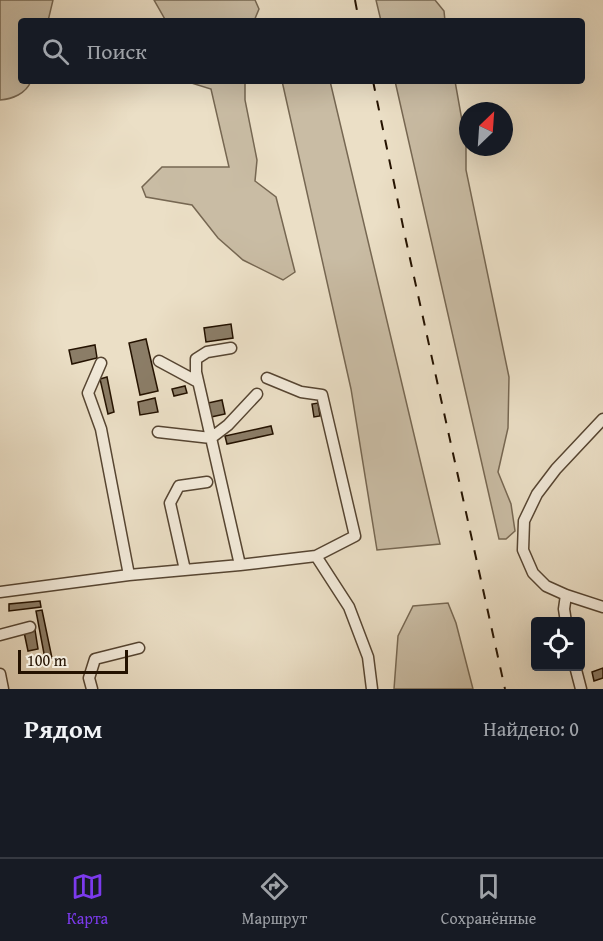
<!DOCTYPE html>
<html lang="ru">
<meta charset="utf-8">
<style>
:root{--surface:#171b24;--page:#20242c;--text:#f1f3f6;--muted:#9ea1a6;--line:#363941;--accent:#7c3aed}
body{margin:0;font-family:"Gentium Book Plus",serif;background:var(--page);color:var(--text)}
.controls{position:absolute;right:18px;bottom:18px;display:grid;overflow:hidden;border-radius:6px;box-shadow:0 6px 24px #0002}
.controls button{width:54px;height:54px;display:grid;place-items:center;padding:0;border:0;border-bottom:2px solid var(--line);background:var(--surface);color:var(--text);font:30px sans-serif}
.compass{position:absolute;left:459px;top:102px;width:54px;height:54px;border-radius:50%;background:var(--surface);box-shadow:0 6px 24px #0002;rotate:25deg}
.scale{position:absolute;left:18px;bottom:15px;width:110px;box-sizing:border-box;padding-left:6px;border:3px solid #241200;border-top:0;font-size:16px;line-height:21px;white-space:nowrap;color:#241200;-webkit-text-stroke:4px #f2eada;paint-order:stroke}
.list{margin:0;padding:0;list-style:none}
h2{display:flex;justify-content:space-between;align-items:center;height:78px;margin:0;padding:0 24px;font-size:26px}
h2 small{font-size:20px;font-weight:400;color:var(--muted)}
.icon{flex:none;width:33px;height:33px;fill:none;stroke:currentColor;stroke-width:2;stroke-linecap:round;stroke-linejoin:round}
.map{position:relative;flex:none;width:603px;height:689px;overflow:hidden}
.search{position:absolute;background:var(--surface);box-shadow:0 6px 24px #0002;left:18px;right:18px;top:18px;height:66px;display:flex;align-items:center;gap:15px;box-sizing:border-box;padding:0 21px;border-radius:6px;color:var(--muted);font-size:22px}
.sheet{height:168px;background:var(--surface)}
nav{display:flex;justify-content:space-around;align-items:center;box-sizing:border-box;height:84px;border-top:2px solid var(--line);background:var(--surface);font-size:16px;color:var(--muted)}
nav a{display:grid;justify-items:center;gap:3px}
nav .on{color:var(--accent)}
.map>svg:first-child{display:block}
.green{fill:#c9bca4;stroke:#766752;stroke-width:1.5}
.building{fill:#8b7d67;stroke:#241200;stroke-width:1.5}
.lines{fill:none;stroke-linecap:round;stroke-linejoin:round}
.minor-casing{stroke:#564532;stroke-width:13}
.minor{stroke:#f2eada;stroke-width:10}
.rail{stroke:#241200;stroke-width:2;stroke-dasharray:10 10;stroke-linecap:butt}
</style>
<div class="map">
<svg width="603" height="689" viewBox="0 0 603 689">
<rect width="100%" height="100%" fill="#ebdfc6"/>
<filter id="stains"><feTurbulence type="fractalNoise" baseFrequency=".00333" numOctaves="4"/><feColorMatrix values="0 0 0 0 .2 0 0 0 0 .09 0 0 0 0 .02 0 0 0 .5 -.17"/></filter>
<radialGradient id="worn" r=".72"><stop offset=".6" stop-color="#630" stop-opacity="0"/><stop offset="1" stop-color="#630" stop-opacity=".3"/></radialGradient>
<path class="green" d="M0 0H53L48 21H21V81H31C26 94 12 99 0 100Z
M154 0H255L259 9 254 21H166Z
M376 0H435L444 11 445 21H381Z
M185 81H245V100L257 160 255 181 276 197 295 272 283 280 243 260 218 238 192 205 146 197 142 187 162 167H229L211 89Z
M282 81H330L440 544 377 550 351 389Z
M395 81H455L466 143V170L509 377 508 428 498 472 511 504 515 531 506 539H499Z
M448 603 456 623 473 689H394L398 636 413 606Z"/>
<path class="building" d="M231 324 233 338 206 342 204 328Z
M146 339 158 391 140 395 129 343Z
M95 345 97 358 72 364 69 350Z
M107 377 114 412 108 414 100 379Z
M185 386 187 393 174 396 172 389Z
M155 398 158 412 140 415 138 402Z
M222 400 225 414 211 417 208 403Z
M318 403 320 416 314 417 312 404Z
M271 426 273 434 227 444 225 436Z
M40 601 41 607 9 611V604Z
M42 610 52 658 45 659 36 611Z
M35 630 38 649 28 651 24 632Z
M603 668V678L594 681 592 672Z"/>
<g class="lines">
<g class="minor-casing">
<path id="minor" d="M159 361 198 382
M101 363 88 393 101 429 129 575
M267 378 301 392 322 395 355 536 316 556
M603 419 556 469 537 494 524 521 523 550 533 573 546 586 566 595 603 607
M158 432 211 438 228 425 257 394
M240 565 316 556 349 607 368 657 372 689
M185 570 170 503 179 486 207 482
M0 592 129 575 240 565 196 372V359L207 352 231 348
M566 595 564 609 566 622
M0 635 30 627
M575 666 581 689
M0 674 3 689
M92 689 89 678 95 659 139 648"/>
</g>
<use href="#minor" class="minor"/>
<path class="rail" d="M355 0 359 21
M373 81 405 236 505 689"/>
</g>
<rect width="100%" height="100%" filter="url(#stains)"/>
<rect width="100%" height="100%" fill="url(#worn)"/>
</svg>
<div class="controls">
<button><svg class="icon" aria-label="locate" viewBox="0 0 24 24"><circle cx="12" cy="12" r="6"/><path d="M12 2v4M12 18v4M2 12h4M18 12h4"/></svg></button>
</div>
<svg class="compass" viewBox="-18 -18 36 36"><path d="M0-13l5 13h-10z" fill="#e53935"/><path d="M0 13l5-13h-10z" fill="#9ea1a6"/></svg>
<div class="scale">100 m</div>
<div class="search"><svg class="icon" aria-label="search" viewBox="0 0 24 24"><circle cx="10" cy="10" r="6"/><path d="M15 15l6 6"/></svg>Поиск</div>
</div>
<section class="sheet">
<h2>Рядом<small>Найдено: 0</small></h2>
<ul class="list">
</ul>
</section>
<nav>
<a class="on"><svg class="icon" aria-label="map" viewBox="0 0 24 24"><path d="M3 6l6-2 6 2 6-2v14l-6 2-6-2-6 2zM9 4v14M15 6v14"/></svg>Карта</a>
<a><svg class="icon" aria-label="directions" viewBox="0 0 24 24"><path d="M12 3l9 9-9 9-9-9zM9 14v-3h6M13 9l2 2-2 2"/></svg>Маршрут</a>
<a><svg class="icon" aria-label="saved" viewBox="0 0 24 24"><path d="M7 4h10v16l-5-4-5 4z"/></svg>Сохранённые</a>
</nav>
